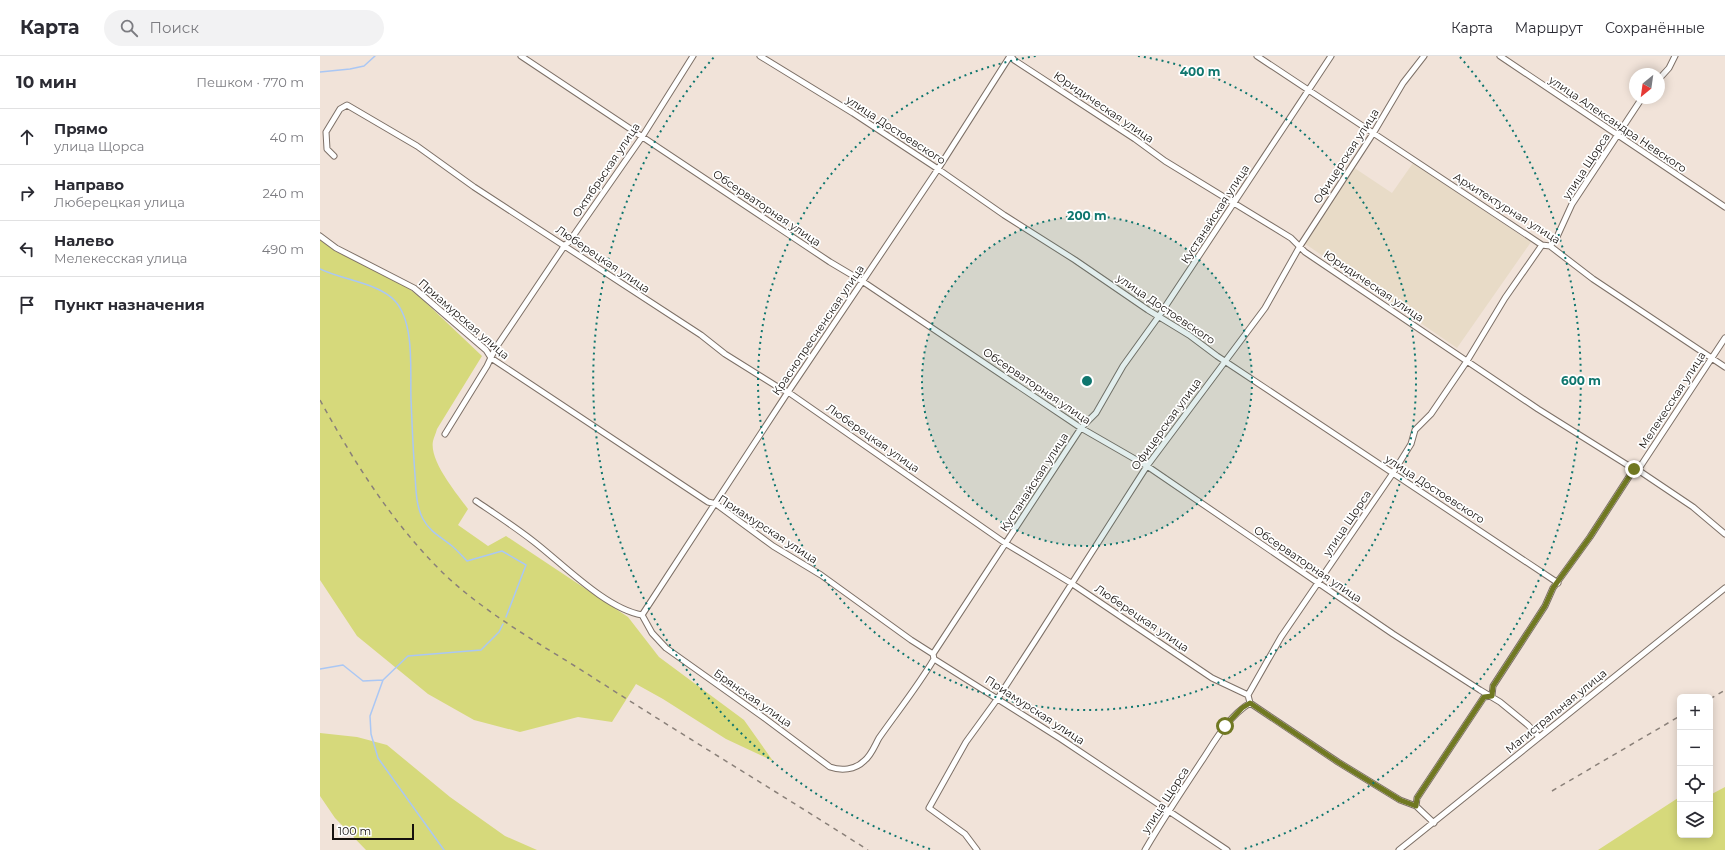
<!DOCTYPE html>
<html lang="ru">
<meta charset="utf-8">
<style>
:root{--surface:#fff;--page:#f2f2f3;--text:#2b2b33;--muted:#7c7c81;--line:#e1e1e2}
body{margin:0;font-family:Montserrat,sans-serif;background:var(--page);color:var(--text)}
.controls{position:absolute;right:12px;bottom:12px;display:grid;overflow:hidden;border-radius:6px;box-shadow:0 2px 10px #0003}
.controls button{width:36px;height:36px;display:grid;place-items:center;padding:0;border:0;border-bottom:1px solid var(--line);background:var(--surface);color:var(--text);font:20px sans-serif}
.compass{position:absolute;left:1309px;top:12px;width:36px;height:36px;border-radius:50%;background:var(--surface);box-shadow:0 2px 10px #0003;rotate:209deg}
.scale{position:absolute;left:12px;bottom:10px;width:82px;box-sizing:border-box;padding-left:4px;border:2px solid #15100d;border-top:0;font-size:11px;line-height:14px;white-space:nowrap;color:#15100d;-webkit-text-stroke:3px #fff;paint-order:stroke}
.stop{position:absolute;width:12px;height:12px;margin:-9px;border:3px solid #707822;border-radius:50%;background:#fff}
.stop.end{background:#707822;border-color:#fff;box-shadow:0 1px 4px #0008}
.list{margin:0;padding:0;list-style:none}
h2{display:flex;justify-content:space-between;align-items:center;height:52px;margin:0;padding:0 16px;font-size:17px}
h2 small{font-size:13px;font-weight:400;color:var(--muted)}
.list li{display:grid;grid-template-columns:26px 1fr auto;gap:12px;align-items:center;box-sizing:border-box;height:56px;padding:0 16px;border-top:1px solid var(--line)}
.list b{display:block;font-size:15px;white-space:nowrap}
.list p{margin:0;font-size:13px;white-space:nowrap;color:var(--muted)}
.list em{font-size:13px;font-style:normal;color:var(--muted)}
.icon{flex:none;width:22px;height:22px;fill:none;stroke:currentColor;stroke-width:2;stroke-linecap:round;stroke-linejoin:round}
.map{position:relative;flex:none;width:1405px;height:794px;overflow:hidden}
header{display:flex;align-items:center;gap:24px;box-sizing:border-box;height:56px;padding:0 20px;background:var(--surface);border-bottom:1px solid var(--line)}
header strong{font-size:19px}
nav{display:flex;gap:22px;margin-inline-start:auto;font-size:14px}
.search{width:280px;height:36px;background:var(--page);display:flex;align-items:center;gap:10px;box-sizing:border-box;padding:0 14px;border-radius:22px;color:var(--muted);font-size:15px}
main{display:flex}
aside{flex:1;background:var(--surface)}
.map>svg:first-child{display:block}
.medical{fill:#e8dbc7}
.green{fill:#d6d97b}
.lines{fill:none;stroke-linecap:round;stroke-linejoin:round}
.stream{stroke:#aac7f4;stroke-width:1.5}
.street-casing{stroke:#7d7067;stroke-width:7}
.street{stroke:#fff;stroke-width:5}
.rail{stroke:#8a8079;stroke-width:1.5;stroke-dasharray:5 5;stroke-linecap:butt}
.route{stroke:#707822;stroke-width:5}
.ring{fill:none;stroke:#0f766e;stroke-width:2;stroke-dasharray:2 4}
.labels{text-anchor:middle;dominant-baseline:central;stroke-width:3.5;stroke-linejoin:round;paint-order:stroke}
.street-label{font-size:11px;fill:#15100d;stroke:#fff}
.centre{fill:#0f766e;stroke:#fff;stroke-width:2}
.ring-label{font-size:12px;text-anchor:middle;font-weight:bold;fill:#0f766e;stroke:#fff;stroke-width:3.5;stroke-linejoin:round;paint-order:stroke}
</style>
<header>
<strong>Карта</strong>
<div class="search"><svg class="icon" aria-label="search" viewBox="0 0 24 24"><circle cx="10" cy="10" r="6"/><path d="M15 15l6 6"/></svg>Поиск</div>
<nav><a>Карта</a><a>Маршрут</a><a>Сохранённые</a></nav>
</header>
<main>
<aside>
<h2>10 мин<small>Пешком · 770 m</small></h2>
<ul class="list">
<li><svg class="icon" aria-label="ahead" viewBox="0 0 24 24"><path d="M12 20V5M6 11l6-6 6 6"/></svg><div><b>Прямо</b><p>улица Щорса</p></div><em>40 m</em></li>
<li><svg class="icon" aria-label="right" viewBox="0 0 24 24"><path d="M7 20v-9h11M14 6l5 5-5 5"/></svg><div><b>Направо</b><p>Люберецкая улица</p></div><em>240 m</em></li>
<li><svg class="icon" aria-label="left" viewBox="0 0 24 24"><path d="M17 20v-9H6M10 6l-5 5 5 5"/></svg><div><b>Налево</b><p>Мелекесская улица</p></div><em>490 m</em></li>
<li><svg class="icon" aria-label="arrive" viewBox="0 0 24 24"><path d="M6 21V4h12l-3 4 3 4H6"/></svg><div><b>Пункт назначения</b></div></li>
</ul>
</aside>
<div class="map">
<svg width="1405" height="794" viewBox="0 0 1405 794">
<rect width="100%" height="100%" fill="#f1e3d9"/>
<path class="medical" d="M1093 107 1211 186 1137 292 984 187 1033 111 1072 137Z"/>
<path class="green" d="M0 184 15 195 76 222 102 243 162 300 117 373C116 377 114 381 113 385 109 405 137 438 148 453L138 469 168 490 186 480 308 561 339 601 424 664 453 705 406 683 343 643 316 628 292 666 258 661 200 676 154 664 108 638 37 580 0 524Z
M0 677 37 681 67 689 130 741 185 780 217 794H46L15 762 0 740Z
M1405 731V794H1278L1358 742H1360V779H1390V739Z"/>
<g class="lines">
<path class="stream" d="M0 16 30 13 44 10 55 0
M0 213C22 224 59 227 75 245 95 267 90 315 91 343 92 368 93 393 95 419 96 434 96 450 103 463 110 476 121 481 132 490 137 494 142 500 147 505L182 495 206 509 186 561
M0 613 23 609 43 625 63 624
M124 794 58 702 51 678 50 660 63 624 88 600 161 594 179 576 183 568"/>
<g class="street-casing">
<path id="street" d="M201 0 510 206 542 225 761 372 827 410 1073 578 1160 634 1180 646 1208 669 1219 681
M440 0 533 57 618 113 684 159 755 204 828 254 869 279 897 300 1238 527
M691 0 694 4 815 83 845 105 971 182 985 196 1218 353 1309 410 1318 414 1373 451 1405 478
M937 0 1222 189 1230 190 1273 223 1405 311
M1180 0 1405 151
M1339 23 1349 12 1355 0
M14 100 7 93 6 76 20 53 27 49 97 90 154 131 381 279 405 298 461 333 468 336 685 487 751 527 892 622 928 639 930 647 1018 706 1080 744 1096 750 1114 767
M0 180 16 192 94 232 166 294 171 302 388 446 396 448 453 490 501 519 591 584 613 598 614 603 741 683 907 794
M1230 190 1236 183 1252 148 1322 42
M125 378 167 310 175 293 245 189 249 186 322 81 373 0
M156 445C175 458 195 471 213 485 243 508 286 553 322 559
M322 559 332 577 346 592 443 661 510 711C521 715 535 714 544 705 551 700 555 689 559 682 578 655 598 630 614 603L613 598 761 372 776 357 803 310 839 260 1011 0
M322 559 468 336 618 113 690 0
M1096 750 1097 742 1164 641 1172 640 1173 630 1225 550 1233 532 1270 481 1314 413 1318 414 1405 282
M657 794 645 778 609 752 646 686 678 642 715 585 827 410 945 252 980 190 1054 76 1083 27 1104 0
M825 794C843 763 863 733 883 703 896 683 909 660 930 647L928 639 961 581 1073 417 1091 388 1095 374 1111 358 1147 305 1185 242 1222 189
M1079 794 1405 532"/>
</g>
<use href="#street" class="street"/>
<path class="rail" d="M0 344C34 406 71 465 121 515 163 556 217 586 266 617 359 677 454 734 548 794
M1390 643 1405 634
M1232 735 1360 660"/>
</g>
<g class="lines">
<path class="route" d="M905 670 922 652 930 647 1018 706 1080 744 1096 750 1097 742 1164 641 1172 640 1173 630 1225 550 1233 532 1270 481 1314 413"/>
</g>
<circle cx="767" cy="325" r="165" fill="#0f766e" fill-opacity=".12"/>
<g class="ring">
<circle cx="767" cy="325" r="165"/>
<path d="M818 0A329 329 0 1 1 716 0"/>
<path d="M610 793A494 494 0 0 1 394 1M1140 1A494 494 0 0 1 924 793"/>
</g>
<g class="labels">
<g class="street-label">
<text transform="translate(784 51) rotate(34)">Юридическая улица</text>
<text transform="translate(1298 68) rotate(34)">улица Александра Невского</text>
<text transform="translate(576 74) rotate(33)">улица Достоевского</text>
<text transform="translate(1026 100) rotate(-57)">Офицерская улица</text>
<text transform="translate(1266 110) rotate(-57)">улица Щорса</text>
<text transform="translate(286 114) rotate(-56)">Октябрьская улица</text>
<text transform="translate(447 152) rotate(34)">Обсерваторная улица</text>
<text transform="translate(1187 152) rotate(32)">Архитектурная улица</text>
<text transform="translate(895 158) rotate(-57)">Кустанайская улица</text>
<text transform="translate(283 203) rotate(34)">Люберецкая улица</text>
<text transform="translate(1054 230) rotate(34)">Юридическая улица</text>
<text transform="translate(846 253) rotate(34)">улица Достоевского</text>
<text transform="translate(144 263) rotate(41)">Приамурская улица</text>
<text transform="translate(498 274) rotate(-56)">Краснопресненская улица</text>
<text transform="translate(717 330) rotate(34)">Обсерваторная улица</text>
<text transform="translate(1352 344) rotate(-57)">Мелекесская улица</text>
<text transform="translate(846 368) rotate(-54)">Офицерская улица</text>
<text transform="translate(553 382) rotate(35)">Люберецкая улица</text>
<text transform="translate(714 426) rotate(-57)">Кустанайская улица</text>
<text transform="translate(1115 433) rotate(33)">улица Достоевского</text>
<text transform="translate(1027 467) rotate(-56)">улица Щорса</text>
<text transform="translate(448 473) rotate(33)">Приамурская улица</text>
<text transform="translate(988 508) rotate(34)">Обсерваторная улица</text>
<text transform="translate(822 562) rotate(34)">Люберецкая улица</text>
<text transform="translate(433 642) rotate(35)">Брянская улица</text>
<text transform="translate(715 654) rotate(33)">Приамурская улица</text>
<text transform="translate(1236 655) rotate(-39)">Магистральная улица</text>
<text transform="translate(845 744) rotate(-57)">улица Щорса</text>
</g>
</g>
<circle cx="767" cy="325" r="6" class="centre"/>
<g class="ring-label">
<text x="880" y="20">400 m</text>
<text x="767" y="164">200 m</text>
<text x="1261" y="329">600 m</text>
</g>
</svg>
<div class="controls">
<button>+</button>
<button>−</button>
<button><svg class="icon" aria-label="locate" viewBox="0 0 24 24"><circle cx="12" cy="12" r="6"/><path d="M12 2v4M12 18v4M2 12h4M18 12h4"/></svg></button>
<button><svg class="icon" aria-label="layers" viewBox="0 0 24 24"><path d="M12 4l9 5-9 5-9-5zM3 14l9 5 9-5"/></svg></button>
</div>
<svg class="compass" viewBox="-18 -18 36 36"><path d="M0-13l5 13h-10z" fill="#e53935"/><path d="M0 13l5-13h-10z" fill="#7c7c81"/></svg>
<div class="scale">100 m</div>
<div class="stop" style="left:905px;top:670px"></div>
<div class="stop end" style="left:1314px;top:413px"></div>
</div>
</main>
